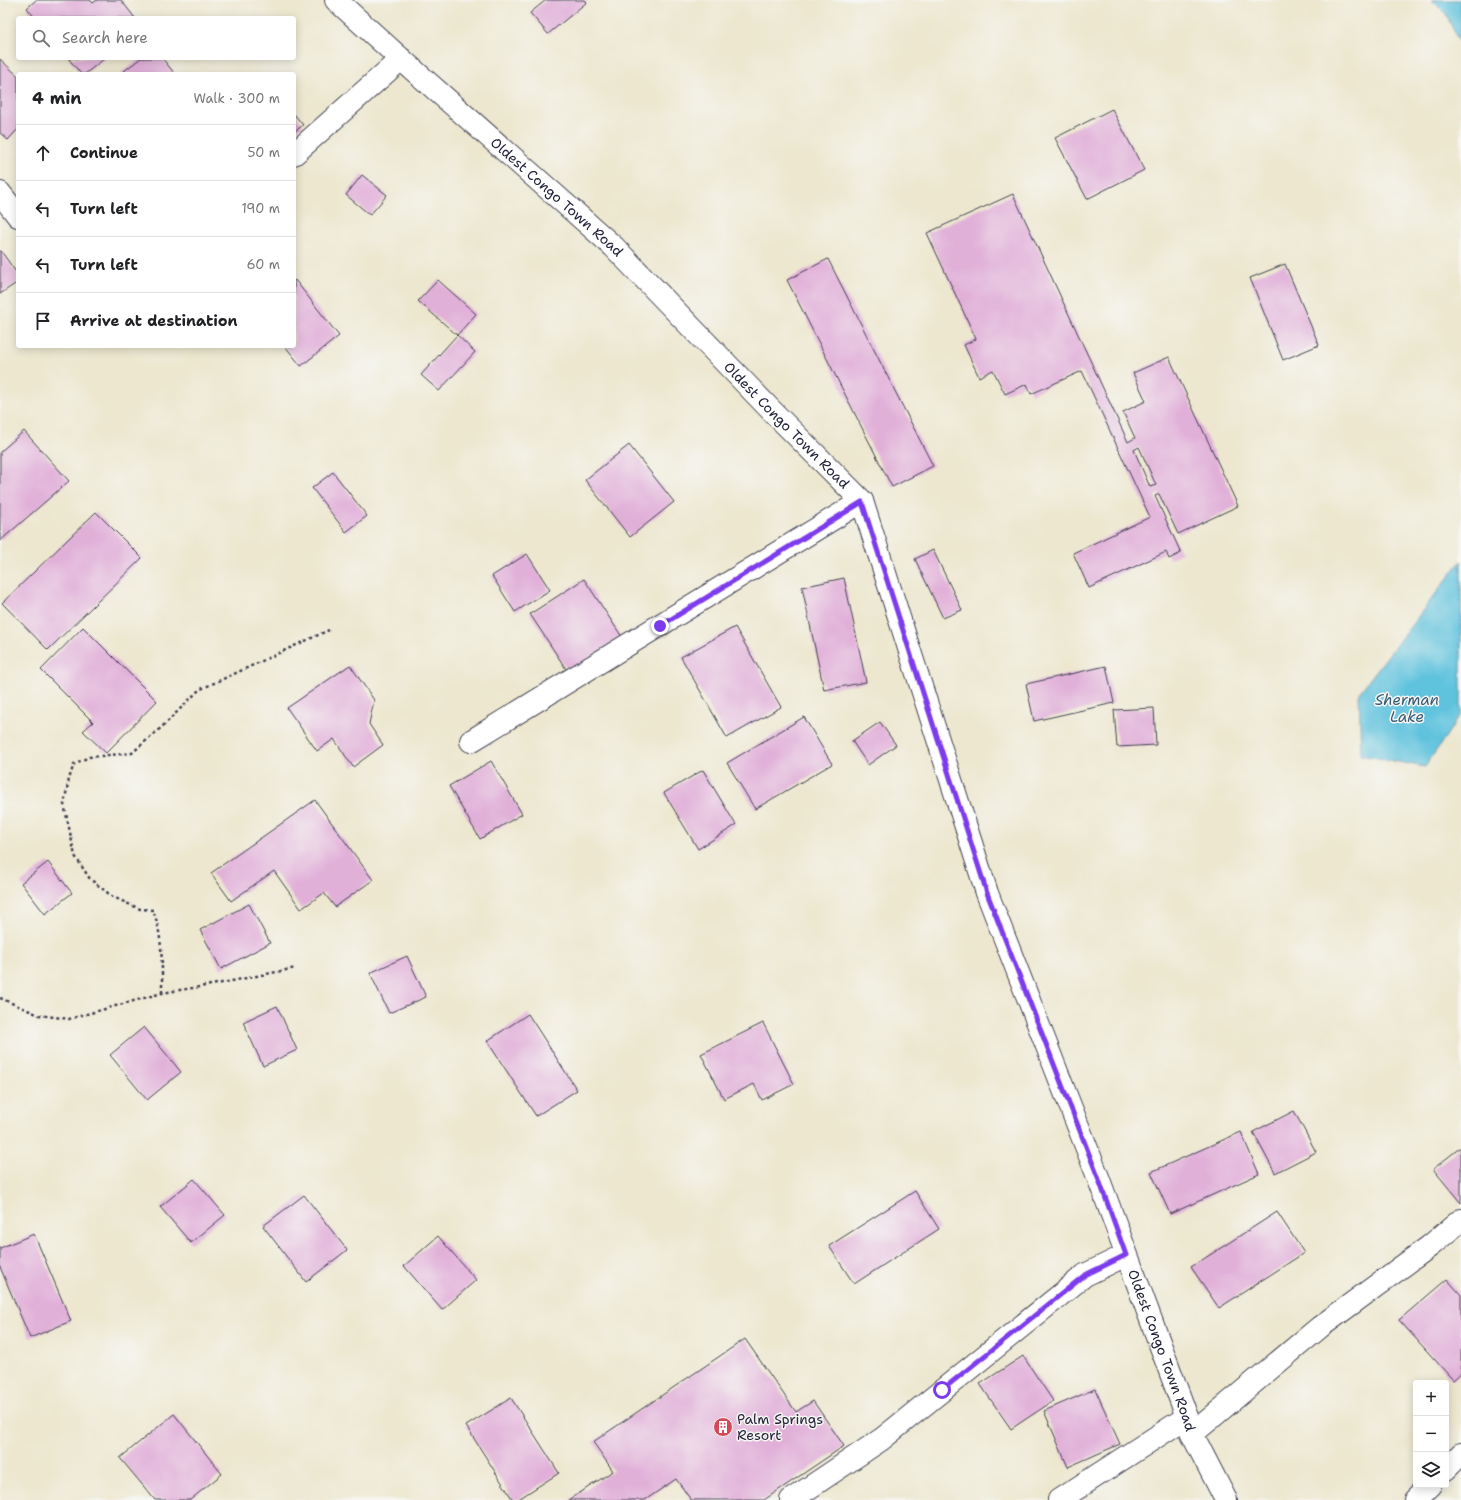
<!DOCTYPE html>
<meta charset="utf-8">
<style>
:root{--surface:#fff;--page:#f6f6f6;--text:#202124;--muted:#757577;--line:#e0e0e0}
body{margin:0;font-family:"Shantell Sans",sans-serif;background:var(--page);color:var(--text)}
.controls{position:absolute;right:12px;bottom:12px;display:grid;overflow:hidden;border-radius:4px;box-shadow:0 2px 10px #0003}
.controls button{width:36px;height:36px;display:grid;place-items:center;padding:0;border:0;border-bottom:1px solid var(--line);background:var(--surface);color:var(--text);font:20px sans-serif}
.stop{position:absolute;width:12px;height:12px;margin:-9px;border:3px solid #7c3aed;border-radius:50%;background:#fff}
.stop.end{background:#7c3aed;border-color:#fff;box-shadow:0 1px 4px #0008}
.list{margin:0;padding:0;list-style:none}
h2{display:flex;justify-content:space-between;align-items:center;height:52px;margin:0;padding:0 16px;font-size:17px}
h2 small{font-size:13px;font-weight:400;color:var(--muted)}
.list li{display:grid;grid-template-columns:26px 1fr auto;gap:12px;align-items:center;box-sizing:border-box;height:56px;padding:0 16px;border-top:1px solid var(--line)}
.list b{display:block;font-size:15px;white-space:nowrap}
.list em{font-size:13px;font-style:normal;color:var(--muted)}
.icon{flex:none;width:22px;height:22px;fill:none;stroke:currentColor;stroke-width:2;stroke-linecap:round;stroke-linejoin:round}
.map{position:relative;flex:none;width:1461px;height:1500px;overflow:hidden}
.search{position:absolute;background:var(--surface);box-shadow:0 2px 10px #0003;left:16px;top:16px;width:280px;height:44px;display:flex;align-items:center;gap:10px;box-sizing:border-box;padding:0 14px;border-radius:4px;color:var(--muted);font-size:15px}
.panel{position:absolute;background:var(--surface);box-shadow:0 2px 10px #0003;left:16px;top:72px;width:280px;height:276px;border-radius:4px}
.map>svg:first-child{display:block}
.water{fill:#60c3de;stroke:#41728c}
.building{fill:#e1b0d9;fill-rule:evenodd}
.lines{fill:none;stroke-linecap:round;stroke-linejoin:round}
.minor-casing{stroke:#404051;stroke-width:24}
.path{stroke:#404051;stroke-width:2.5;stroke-dasharray:3 3;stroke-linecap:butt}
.minor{stroke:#fff;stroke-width:22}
.route{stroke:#7c3aed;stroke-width:5}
.labels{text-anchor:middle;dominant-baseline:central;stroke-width:3;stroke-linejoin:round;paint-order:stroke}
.street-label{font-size:14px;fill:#22223b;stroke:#f6f6f2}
.poi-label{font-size:14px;fill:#22223b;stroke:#f6f6f2;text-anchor:start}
.water-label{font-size:15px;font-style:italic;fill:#385a74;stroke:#f6f6f2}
</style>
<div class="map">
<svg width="1461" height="1500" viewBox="0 0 1461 1500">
<rect width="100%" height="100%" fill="#f6f6f2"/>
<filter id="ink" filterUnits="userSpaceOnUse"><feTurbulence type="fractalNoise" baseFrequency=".025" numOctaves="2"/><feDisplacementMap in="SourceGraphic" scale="8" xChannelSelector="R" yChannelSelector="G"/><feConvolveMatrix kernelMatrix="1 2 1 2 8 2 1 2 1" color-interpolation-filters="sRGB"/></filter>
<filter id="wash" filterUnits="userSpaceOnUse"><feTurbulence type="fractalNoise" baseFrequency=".012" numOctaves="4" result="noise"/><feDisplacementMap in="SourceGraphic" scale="16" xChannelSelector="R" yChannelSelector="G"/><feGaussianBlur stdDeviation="0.9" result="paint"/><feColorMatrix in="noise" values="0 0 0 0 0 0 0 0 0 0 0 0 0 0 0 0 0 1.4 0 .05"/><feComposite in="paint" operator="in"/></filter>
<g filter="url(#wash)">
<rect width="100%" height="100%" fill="#ede7cf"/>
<path class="water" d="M1432 0H1461V46L1446 14Z
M1461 561V716L1459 717 1425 767 1361 755 1359 693Z"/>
<g id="blocks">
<path class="building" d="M36 0H90L93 3 97 0H121L135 18H35L27 8Z
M546 0H585L587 2 548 34 530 13Z
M68 58H105L85 74H81Z
M141 58H162L175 74H120Z
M0 59 18 76V129L8 140 0 133Z
M1112 109 1144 170 1087 199 1055 138Z
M294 114 303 125 294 132Z
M362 175 387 195 370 215 346 195Z
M1013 194 1128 442 1135 438 1123 412 1146 401 1133 373 1169 357 1238 506 1178 534 1159 494 1155 496 1181 553 1169 559 1166 552 1089 588 1073 553 1150 517 1082 371 1031 394 1027 384 1005 394 993 370 979 377 964 345 976 339 927 233ZM1139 447 1156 485 1150 487 1134 450Z
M0 251H1L18 275V282L0 294Z
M828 259 933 466 892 487 787 280Z
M1285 264 1319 345 1283 360 1250 278Z
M295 280 339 336 301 366 285 346H294V281Z
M438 280 476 314 457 335 418 301Z
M457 335 475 352 439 391 421 375Z
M24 431 69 481 0 541V452Z
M629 445 674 502 630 537 585 480Z
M333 472 367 516 346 532 312 488Z
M96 512 142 558 48 650 2 603Z
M933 550 962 610 943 618 915 559Z
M527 554 550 590 515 612 492 576Z
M844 578 866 682 824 690 802 587Z
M584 579 622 637 568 672 530 614Z
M83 627 157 701 106 753 83 731 93 722 41 670Z
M735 627 781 707 727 738 681 657Z
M350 665 374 700 369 724 383 745 353 767 334 739 317 751 287 708Z
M1106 666 1114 703 1034 721 1026 684Z
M1154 708 1156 745 1117 747 1114 710Z
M804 717 832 764 755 809 727 763Z
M880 722 896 745 868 765 852 741Z
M491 761 522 814 480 839 449 786Z
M703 770 736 825 698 849 664 793Z
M315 800 373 880 335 907 324 893 301 909 274 871 231 901 211 873Z
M48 862 72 893 45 914 21 883Z
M249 904 270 943 221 969 200 930Z
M407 956 426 997 389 1013 370 973Z
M277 1006 297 1050 263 1066 243 1022Z
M528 1014 577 1090 536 1116 487 1041Z
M763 1023 794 1084 762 1100 754 1084 724 1099 701 1054Z
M144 1027 181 1072 147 1100 110 1055Z
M1294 1111 1316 1152 1275 1173 1253 1132Z
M1241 1132 1259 1174 1170 1214 1151 1172Z
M1461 1147V1203L1433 1169Z
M194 1179 225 1215 191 1243 160 1207Z
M915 1191 939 1229 854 1284 829 1246Z
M304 1195 347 1250 306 1282 263 1226Z
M1277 1212 1304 1253 1219 1308 1191 1267Z
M34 1234 71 1321 30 1338 0 1267V1248Z
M438 1236 476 1280 442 1310 404 1266Z
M1447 1279 1461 1295V1373L1453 1380 1399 1320Z
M745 1339 796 1412 813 1401 844 1446 764 1500H691L676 1479 645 1500H569L613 1471 593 1442Z
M1023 1356 1053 1401 1011 1429 980 1384Z
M1095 1389 1120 1444 1068 1467 1044 1411Z
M511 1398 559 1473 517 1500H513L466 1426Z
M174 1414 222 1474 190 1500H155L120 1458Z"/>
</g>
</g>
<g filter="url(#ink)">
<use href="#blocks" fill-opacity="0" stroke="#404051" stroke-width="1"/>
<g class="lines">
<g class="minor-casing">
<g id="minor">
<path id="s1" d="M336 0 401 59 614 247 770 409 862 501 987 893 1098 1177 1187 1417 1192 1434 1226 1500"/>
<path d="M294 154 401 59"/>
<path d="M0 193 18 216"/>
<path d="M471 741 862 501"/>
<path d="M1192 1434 1320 1327 1430 1246 1461 1220"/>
<path d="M1446 1469 1461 1454"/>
<path d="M791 1500 882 1439 1085 1275 1126 1255"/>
<path d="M1059 1500 1187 1417"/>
<path d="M1415 1500 1430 1485"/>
</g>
</g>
<path class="path" d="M162 993C162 965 163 936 153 910L140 909 113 897 90 879 75 856 64 804 69 779 74 764 89 757 132 753 163 726 199 690 329 630
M0 998 39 1015 69 1019 162 993 217 984 296 968"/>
<use href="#minor" class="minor"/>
</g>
</g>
<g class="lines" filter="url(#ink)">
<path class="route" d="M660 626 862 502 987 893 1098 1177 1126 1255 1085 1275 942 1390"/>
</g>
<defs>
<g id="building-disc" transform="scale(1)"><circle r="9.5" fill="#d1495b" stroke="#f6f6f2"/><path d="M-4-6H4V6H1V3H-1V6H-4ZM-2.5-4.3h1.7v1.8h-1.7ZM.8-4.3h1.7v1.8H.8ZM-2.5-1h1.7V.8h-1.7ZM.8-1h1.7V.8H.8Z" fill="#fff"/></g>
</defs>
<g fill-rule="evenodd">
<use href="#building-disc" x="723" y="1427"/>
</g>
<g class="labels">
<g class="street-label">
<text stroke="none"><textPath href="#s1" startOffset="296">Oldest Congo Town Road</textPath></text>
<text stroke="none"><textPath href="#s1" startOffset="620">Oldest Congo Town Road</textPath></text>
<text stroke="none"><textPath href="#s1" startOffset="1628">Oldest Congo Town Road</textPath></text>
</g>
<g class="poi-label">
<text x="737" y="1419">Palm Springs<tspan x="737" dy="16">Resort</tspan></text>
</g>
<g class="water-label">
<text x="1407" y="700">Sherman<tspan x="1407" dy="17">Lake</tspan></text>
</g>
</g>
</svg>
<div class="controls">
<button>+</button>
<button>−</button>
<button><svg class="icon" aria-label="layers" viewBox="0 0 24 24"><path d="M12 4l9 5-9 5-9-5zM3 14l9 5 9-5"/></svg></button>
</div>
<div class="stop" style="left:942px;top:1390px"></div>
<div class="stop end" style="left:660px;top:626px"></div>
<div class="search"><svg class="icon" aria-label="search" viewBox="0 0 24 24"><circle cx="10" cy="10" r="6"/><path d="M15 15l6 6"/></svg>Search here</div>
<section class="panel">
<h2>4 min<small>Walk · 300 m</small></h2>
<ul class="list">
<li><svg class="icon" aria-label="ahead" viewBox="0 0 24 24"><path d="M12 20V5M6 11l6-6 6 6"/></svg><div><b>Continue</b></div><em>50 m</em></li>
<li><svg class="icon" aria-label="left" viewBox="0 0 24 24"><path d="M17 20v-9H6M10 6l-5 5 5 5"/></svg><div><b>Turn left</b></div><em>190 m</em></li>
<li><svg class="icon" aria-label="left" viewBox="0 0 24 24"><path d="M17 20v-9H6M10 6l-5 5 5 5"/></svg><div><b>Turn left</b></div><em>60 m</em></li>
<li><svg class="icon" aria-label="arrive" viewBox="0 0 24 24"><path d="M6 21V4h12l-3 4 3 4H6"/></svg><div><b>Arrive at destination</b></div></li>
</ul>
</section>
</div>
